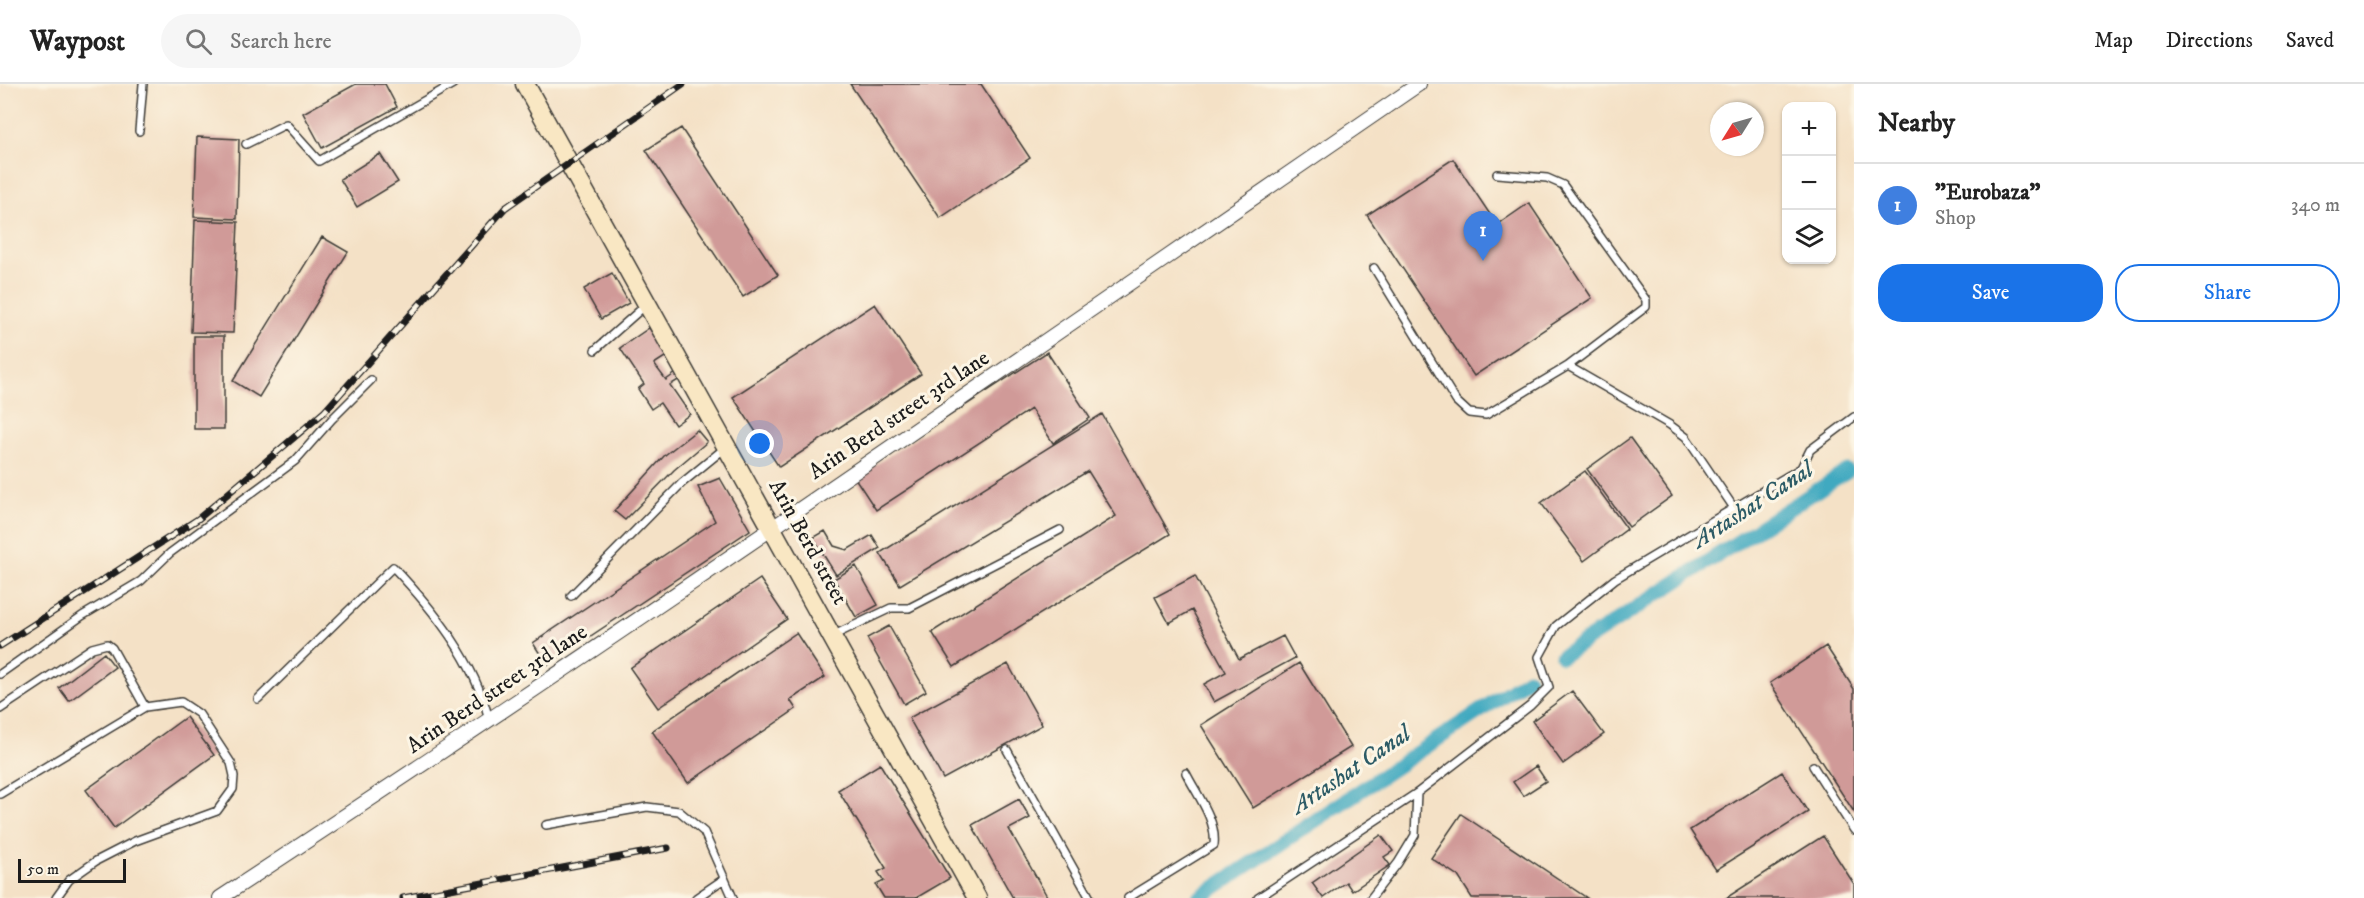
<!DOCTYPE html>
<meta charset="utf-8">
<style>
:root{--surface:#fff;--page:#f6f6f6;--text:#222;--muted:#767676;--line:#e0e0e0;--accent:#1a73e8}
body{margin:0;font-family:"IM FELL DW Pica",serif;background:var(--page);color:var(--text)}
.controls{position:absolute;right:18px;top:18px;display:grid;overflow:hidden;border-radius:12px;box-shadow:0 2px 4px #0004}
.controls button{width:54px;height:54px;display:grid;place-items:center;padding:0;border:0;border-bottom:2px solid var(--line);background:var(--surface);color:var(--text);font:30px sans-serif}
.compass{position:absolute;left:1710px;top:18px;width:54px;height:54px;border-radius:50%;background:var(--surface);box-shadow:0 2px 4px #0004;rotate:233deg}
.scale{position:absolute;left:18px;bottom:15px;width:108px;box-sizing:border-box;padding-left:6px;border:3px solid #1c1c1c;border-top:0;font-size:16px;line-height:21px;white-space:nowrap;color:#1c1c1c;-webkit-text-stroke:4px #fcf5e5;paint-order:stroke}
.you{position:absolute;left:760px;top:360px;width:21px;height:21px;margin:-15px;border:4px solid #fff;border-radius:50%;background:#1a73e8;box-shadow:0 0 0 9px #1a73e833}
.badge{display:grid;place-items:center;width:39px;height:39px;border-radius:50%;background:var(--accent);color:#fff;font-size:20px;font-weight:700}
.pin{position:absolute;translate:-50% -50px;filter:drop-shadow(0 2px 3px #0008)}
.pin::after{content:'';position:absolute;top:32px;width:21px;height:18px;background:inherit;clip-path:polygon(0 0,100% 0,50% 100%)}
.list{margin:0;padding:0;list-style:none}
h2{display:flex;justify-content:space-between;align-items:center;height:78px;margin:0;padding:0 24px;font-size:26px}
h2 small{font-size:20px;font-weight:400;color:var(--muted)}
.list li{display:grid;grid-template-columns:39px 1fr auto;gap:18px;align-items:center;box-sizing:border-box;height:84px;padding:0 24px;border-top:2px solid var(--line)}
.list b{display:block;font-size:22px;white-space:nowrap}
.list p{margin:0;font-size:20px;white-space:nowrap;color:var(--muted)}
.list em{font-size:20px;font-style:normal;color:var(--muted)}
.actions{display:flex;gap:12px;padding:18px 24px}
.actions a{flex:1;padding:14px 0;border:2px solid var(--accent);border-radius:24px;text-align:center;font-size:21px;color:var(--accent)}
.actions .main{background:var(--accent);color:#fff}
.icon{flex:none;width:33px;height:33px;fill:none;stroke:currentColor;stroke-width:2;stroke-linecap:round;stroke-linejoin:round}
.map{position:relative;flex:none;width:1854px;height:814px;overflow:hidden}
header{display:flex;align-items:center;gap:36px;box-sizing:border-box;height:84px;padding:0 30px;background:var(--surface);border-bottom:2px solid var(--line)}
header strong{font-size:28px}
nav{display:flex;gap:33px;margin-inline-start:auto;font-size:21px}
.search{width:420px;height:54px;background:var(--page);display:flex;align-items:center;gap:15px;box-sizing:border-box;padding:0 21px;border-radius:33px;color:var(--muted);font-size:22px}
main{display:flex}
aside{flex:1;background:var(--surface)}
.map>svg:first-child{display:block}
.lines{fill:none;stroke-linecap:round;stroke-linejoin:round}
.canal{stroke:#40a9c0;stroke-width:15}
.building{fill:#d09a98}
.lane-casing{stroke:#3c3a36;stroke-width:10}
.street-casing{stroke:#3c3a36;stroke-width:16}
.secondary-casing{stroke:#3c3a36;stroke-width:21}
.lane{stroke:#fff;stroke-width:7}
.street{stroke:#fff;stroke-width:14}
.secondary{stroke:#f9e7c3;stroke-width:18}
.rail-casing{stroke:#1c1c1c;stroke-width:7}
.rail{stroke:#fcf5e5;stroke-width:4.5;stroke-dasharray:14;stroke-linecap:butt}
.labels{text-anchor:middle;dominant-baseline:central;stroke-width:6;stroke-linejoin:round;paint-order:stroke}
.street-label{font-size:22px;fill:#1c1c1c;stroke:#fcf5e5}
.water-label{font-size:24px;font-style:italic;fill:#2c5b66;stroke:#fcf5e5}
</style>
<header>
<strong>Waypost</strong>
<div class="search"><svg class="icon" aria-label="search" viewBox="0 0 24 24"><circle cx="10" cy="10" r="6"/><path d="M15 15l6 6"/></svg>Search here</div>
<nav><a>Map</a><a>Directions</a><a>Saved</a></nav>
</header>
<main>
<div class="map">
<svg width="1854" height="814" viewBox="0 0 1854 814">
<rect width="100%" height="100%" fill="#fcf5e5"/>
<filter id="ink" filterUnits="userSpaceOnUse"><feTurbulence type="fractalNoise" baseFrequency=".0167" numOctaves="2"/><feDisplacementMap in="SourceGraphic" scale="12" xChannelSelector="R" yChannelSelector="G"/><feConvolveMatrix kernelMatrix="1 2 1 2 8 2 1 2 1" color-interpolation-filters="sRGB"/></filter>
<filter id="wash" filterUnits="userSpaceOnUse"><feTurbulence type="fractalNoise" baseFrequency=".008" numOctaves="4" result="noise"/><feDisplacementMap in="SourceGraphic" scale="24" xChannelSelector="R" yChannelSelector="G"/><feGaussianBlur stdDeviation="1.35" result="paint"/><feColorMatrix in="noise" values="0 0 0 0 0 0 0 0 0 0 0 0 0 0 0 0 0 1.4 0 .05"/><feComposite in="paint" operator="in"/></filter>
<g filter="url(#wash)">
<rect width="100%" height="100%" fill="#f4e1c6"/>
<g class="lines">
<path class="canal" d="M1562 572 1847 387
M1199 814 1528 595"/>
</g>
<g id="blocks">
<path class="building" d="M356 0H385L397 23 322 64 303 29Z
M850 0H981L1030 74 940 134Z
M681 44 778 191 743 213 646 66Z
M197 53 239 55 237 135 194 133Z
M380 70 398 98 357 123 340 95Z
M1453 75 1497 141 1529 119 1592 214 1474 292 1367 131Z
M195 136 238 138 233 249 191 248Z
M322 153 348 168 259 313 233 297Z
M612 189 629 219 601 235 584 205Z
M875 220 921 290 779 383 733 313Z
M649 244 668 271 654 280 666 296 676 289 680 295 670 301 690 330 675 341 660 319 651 325 638 305 644 300 620 264Z
M194 252H224V345H194Z
M1047 268 1090 334 1053 359 1031 325 876 426 855 394Z
M1102 330 1170 450 954 583 932 548 1116 432 1088 387 900 501 880 469Z
M697 346 707 358 674 386 625 436 614 427 665 371Z
M1630 354 1672 412 1629 443 1587 385Z
M1585 387 1627 445 1584 477 1541 419Z
M720 394 750 446 547 581 533 559 715 437 698 403Z
M825 447 834 462 847 466 872 451 880 464 836 491 813 454Z
M856 482 878 521 856 533 834 495Z
M1195 492 1239 575 1283 552 1295 574 1214 618 1204 600 1226 588 1192 526 1169 539 1155 513Z
M760 495 787 535 658 624 630 584Z
M889 542 926 607 904 620 867 554Z
M796 549 825 593 790 616 796 625 688 699 652 647Z
M1826 562 1854 605V728L1770 599Z
M104 569 115 583 69 617 59 604Z
M1299 579 1351 663 1253 724 1201 641Z
M1008 580 1042 641 943 695 909 634Z
M1572 607 1604 650 1563 680 1532 637Z
M186 633 214 671 114 744 86 706Z
M880 680 950 794 916 814H884L876 801 884 797 878 788 886 784 838 706Z
M1536 682 1546 697 1523 712 1513 698Z
M1782 688 1808 728 1716 786 1690 746Z
M1019 715 1030 734 1009 745 1048 814H1013L972 741Z
M1461 730 1587 814H1472L1458 792 1431 774Z
M1381 751 1393 767 1384 773 1390 781 1352 807 1346 798 1323 814 1312 799Z
M1823 752 1854 800V814H1726Z"/>
</g>
</g>
<g filter="url(#ink)">
<use href="#blocks" fill-opacity="0" stroke="#3c3a36" stroke-width="1.5"/>
<g class="lines">
<g class="lane-casing">
<path id="lane" d="M139 47 143 0
M246 60 286 40 319 77 453 0
M1497 90 1547 94 1563 101 1646 216V223L1568 282
M1374 184 1456 317 1469 329 1486 331 1568 282 1670 341 1686 353 1734 424
M595 266 647 220
M571 512 682 399 725 364
M832 552 891 524H909L1060 446
M0 590 82 532 141 497 170 469 295 377 332 335 371 296
M258 615 393 483C434 526 475 577 489 636
M0 625 92 564 107 560 112 564 145 623 181 618 199 630 231 679 234 692 233 705 217 727 135 757 96 777 69 796 56 814
M1007 666 1090 814
M1813 682 1854 746
M0 710 145 623
M546 741 647 723 679 727 704 748 733 814
M696 814 724 795
M1128 814 1214 761C1217 736 1197 711 1186 689
M1258 814 1417 709 1530 622 1549 603 1539 573 1556 542 1615 495 1801 384 1810 366 1854 333
M1371 814 1398 779 1415 751 1417 709"/>
</g>
<g class="street-casing">
<path id="street" d="M220 814C624 550 1021 273 1419 0"/>
</g>
<g class="secondary-casing">
<path id="secondary" d="M525 0 977 814"/>
</g>
<use href="#lane" class="lane"/>
<use href="#street" class="street"/>
<use href="#secondary" class="secondary"/>
<g class="rail-casing">
<path id="rail" d="M0 562 198 435 324 328 505 124 683 0
M403 814 668 764"/>
</g>
<use href="#rail" class="rail"/>
</g>
</g>
<g class="labels">
<g class="street-label">
<text transform="translate(899 331) rotate(-34)">Arin Berd street 3rd lane</text>
<text transform="translate(808 458) rotate(61)">Arin Berd street</text>
<text transform="translate(497 605) rotate(-34)">Arin Berd street 3rd lane</text>
</g>
<g class="water-label">
<text transform="translate(1753 421) rotate(-33)">Artashat Canal</text>
<text transform="translate(1351 686) rotate(-34)">Artashat Canal</text>
</g>
</g>
</svg>
<div class="controls">
<button>+</button>
<button>−</button>
<button><svg class="icon" aria-label="layers" viewBox="0 0 24 24"><path d="M12 4l9 5-9 5-9-5zM3 14l9 5 9-5"/></svg></button>
</div>
<svg class="compass" viewBox="-18 -18 36 36"><path d="M0-13l5 13h-10z" fill="#e53935"/><path d="M0 13l5-13h-10z" fill="#767676"/></svg>
<div class="scale">50 m</div>
<div class="you"></div>
<div class="pin badge" style="left:1483px;top:177px;background:#3f7fe0">1</div>
</div>
<aside>
<h2>Nearby<small></small></h2>
<ul class="list">
<li><span class="badge" style="background:#3f7fe0">1</span><div><b>&quot;Eurobaza&quot;</b><p>Shop</p></div><em>340 m</em></li>
</ul>
<div class="actions"><a class="main">Save</a><a>Share</a></div>
</aside>
</main>
